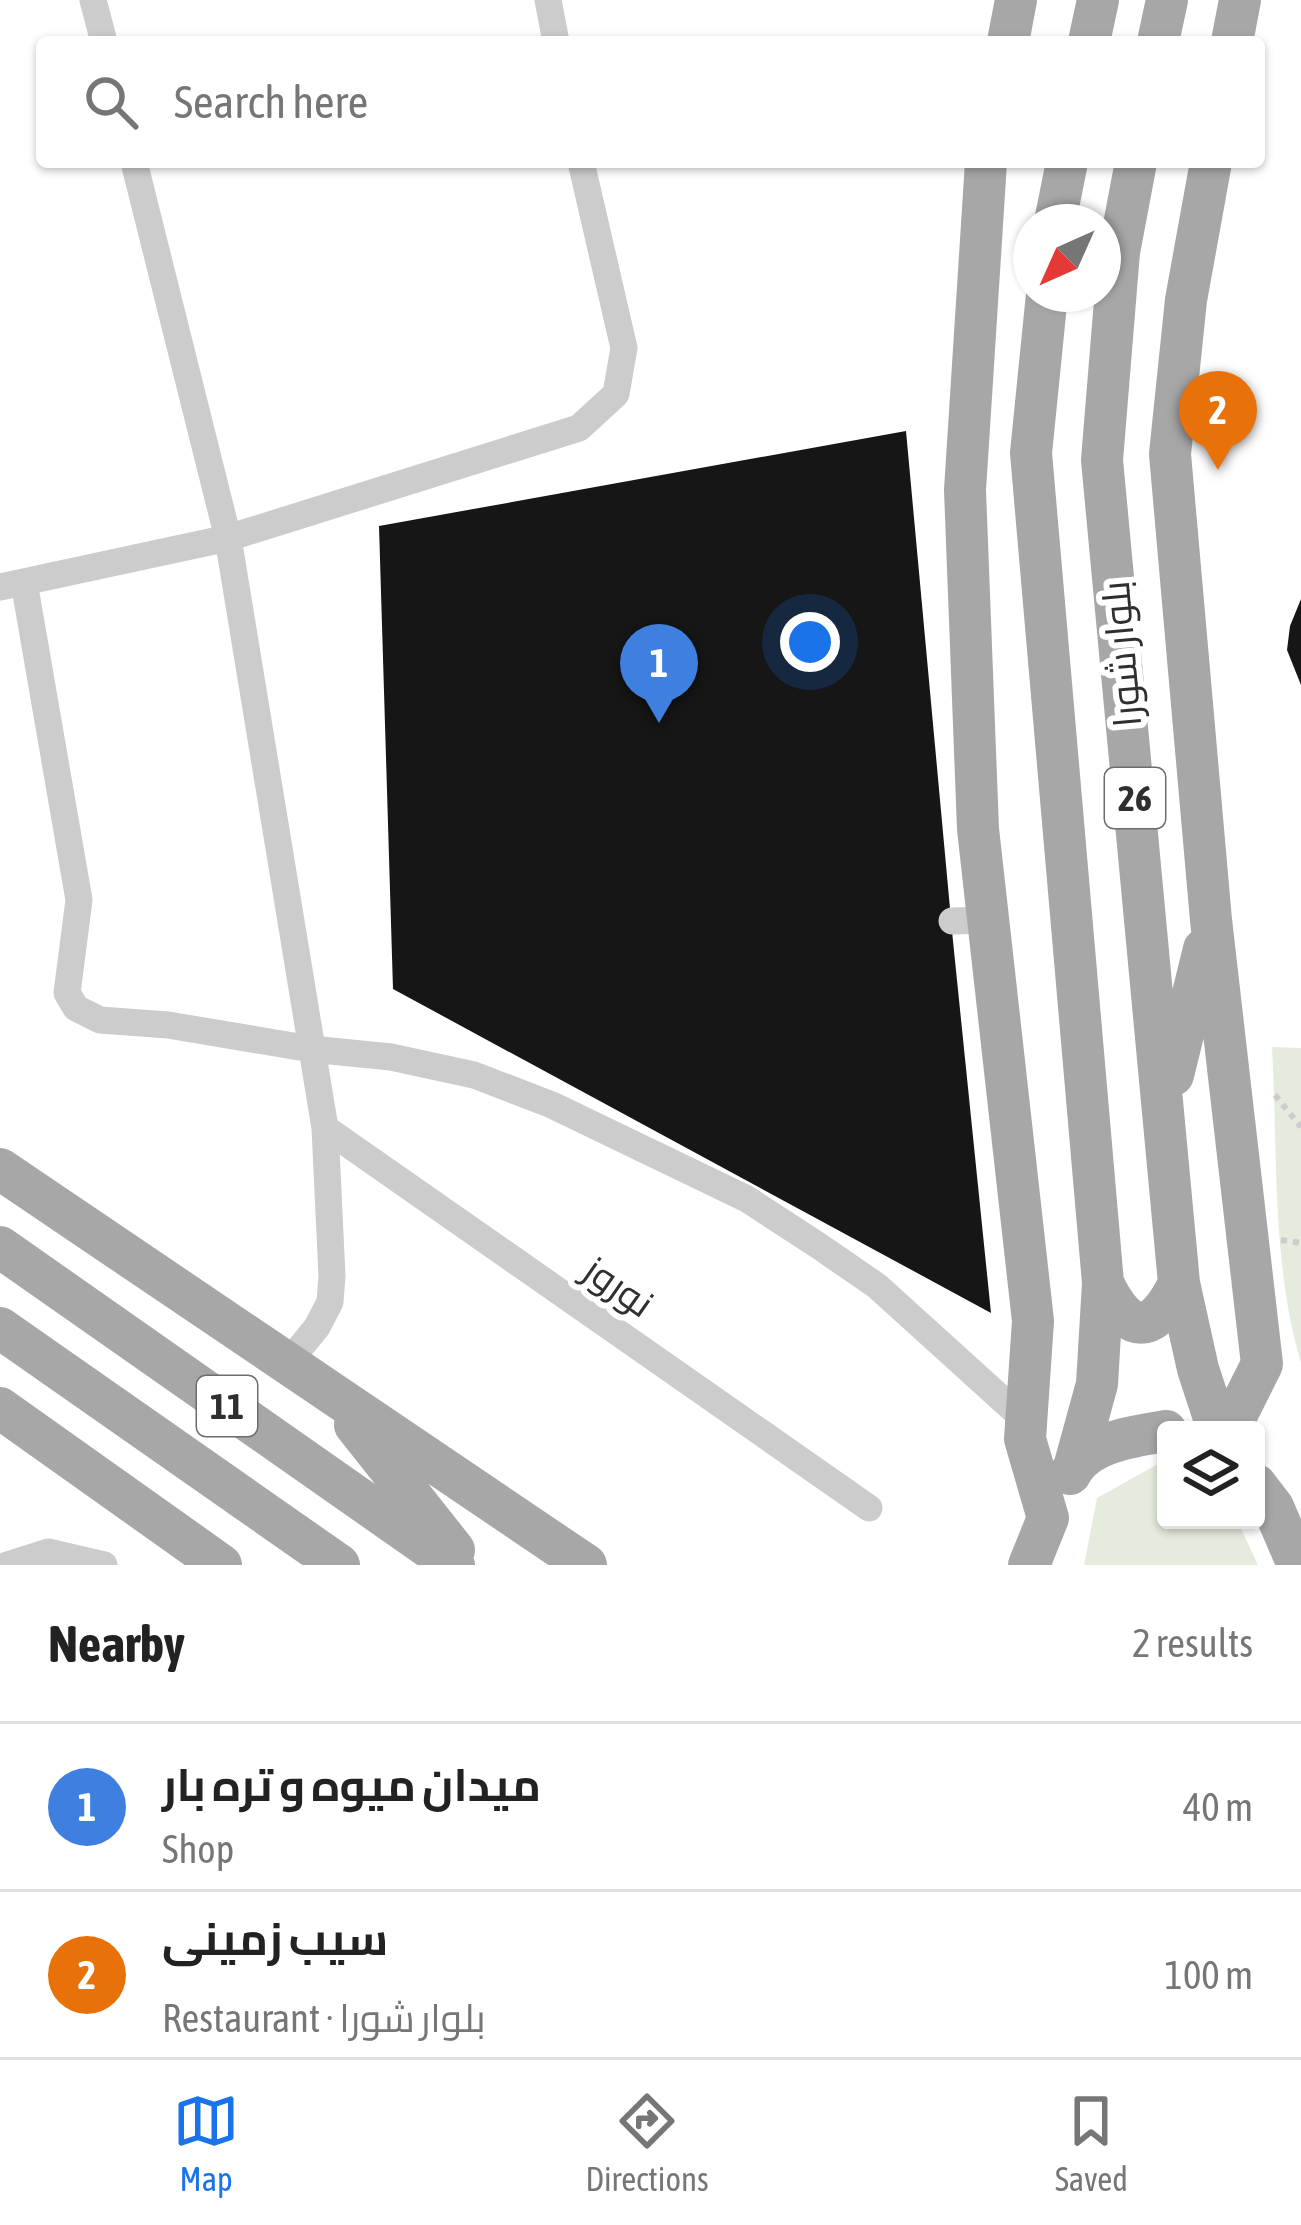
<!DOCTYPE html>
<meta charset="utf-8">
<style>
:root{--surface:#fff;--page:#f2f2f2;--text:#222;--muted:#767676;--line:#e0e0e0;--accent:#1a73e8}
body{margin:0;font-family:"Asap Condensed",Cairo,sans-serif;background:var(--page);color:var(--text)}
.controls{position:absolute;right:36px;bottom:36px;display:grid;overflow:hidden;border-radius:12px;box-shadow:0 3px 9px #0004}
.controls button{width:108px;height:108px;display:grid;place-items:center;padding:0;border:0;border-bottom:3px solid var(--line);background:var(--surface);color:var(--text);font:60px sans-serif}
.compass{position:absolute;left:1013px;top:204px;width:108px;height:108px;border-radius:50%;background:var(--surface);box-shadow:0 3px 9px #0004;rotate:225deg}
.you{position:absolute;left:810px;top:642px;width:42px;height:42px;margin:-30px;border:9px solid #fff;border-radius:50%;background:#1a73e8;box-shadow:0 0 0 18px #1a73e833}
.badge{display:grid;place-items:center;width:78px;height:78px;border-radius:50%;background:var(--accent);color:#fff;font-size:39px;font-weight:700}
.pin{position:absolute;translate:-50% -99px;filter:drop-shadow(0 3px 6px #0008)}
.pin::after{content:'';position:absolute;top:63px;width:42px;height:36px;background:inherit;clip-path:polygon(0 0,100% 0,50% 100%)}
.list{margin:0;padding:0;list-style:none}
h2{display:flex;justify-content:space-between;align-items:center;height:156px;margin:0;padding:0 48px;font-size:51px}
h2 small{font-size:39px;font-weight:400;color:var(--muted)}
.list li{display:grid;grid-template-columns:78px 1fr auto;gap:36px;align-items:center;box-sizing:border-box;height:168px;padding:0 48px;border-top:3px solid var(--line)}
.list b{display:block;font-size:45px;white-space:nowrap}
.list p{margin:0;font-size:39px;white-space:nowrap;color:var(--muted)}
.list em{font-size:39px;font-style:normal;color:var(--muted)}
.icon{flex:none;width:66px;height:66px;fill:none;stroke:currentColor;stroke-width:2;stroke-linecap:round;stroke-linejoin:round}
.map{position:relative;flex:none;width:1301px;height:1565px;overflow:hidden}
.search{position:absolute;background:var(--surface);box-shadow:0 3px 9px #0004;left:36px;right:36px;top:36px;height:132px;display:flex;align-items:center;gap:30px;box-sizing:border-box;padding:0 42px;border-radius:12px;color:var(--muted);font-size:45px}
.sheet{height:492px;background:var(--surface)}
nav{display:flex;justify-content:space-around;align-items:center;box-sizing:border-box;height:168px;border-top:3px solid var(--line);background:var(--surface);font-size:33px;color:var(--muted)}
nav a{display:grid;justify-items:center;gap:6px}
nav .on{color:var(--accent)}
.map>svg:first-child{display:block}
.green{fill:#e5ecde}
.building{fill:#161616}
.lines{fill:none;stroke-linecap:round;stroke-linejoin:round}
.path{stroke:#ccc;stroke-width:6;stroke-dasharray:6 6;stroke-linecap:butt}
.minor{stroke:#ccc;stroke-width:27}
.primary{stroke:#a7a7a7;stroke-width:42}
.labels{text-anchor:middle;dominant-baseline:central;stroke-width:12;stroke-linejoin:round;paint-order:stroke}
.shield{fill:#fff;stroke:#6d6d6d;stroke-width:3}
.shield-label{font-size:36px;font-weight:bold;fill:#2f2f2f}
.street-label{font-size:39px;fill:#2f2f2f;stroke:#fff}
</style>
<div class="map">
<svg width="1301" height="1565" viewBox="0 0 1301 1565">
<rect width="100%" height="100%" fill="#fff"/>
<path class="green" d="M1272 1047 1301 1048V1363C1271 1262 1278 1152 1272 1047Z
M1158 1464 1166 1466V1520H1237L1258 1565H1084L1097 1498Z"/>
<path class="building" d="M906 431 953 941 991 1313 393 989 379 526Z
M1301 599V685L1287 650 1290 626Z"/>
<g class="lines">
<path class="path" d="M1275 1095 1301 1127
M1281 1240 1301 1243"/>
<path class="minor" d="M93 0 104 42
M548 0 556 42
M134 162 228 538 325 1128 332 1276 330 1302 317 1327 286 1365
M24 582 79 900 67 993 76 1008 100 1020 168 1025 311 1049 391 1057 474 1075 552 1105 747 1199 819 1246 877 1286 1026 1421
M0 587 228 538 579 428 616 394 624 348 581 162
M952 921 988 920
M325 1128 869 1508
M7 1565 48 1552 104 1565"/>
<path class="primary" d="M1008 42 1016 0
M1089 42 1098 0
M1158 42 1167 0
M1232 42 1240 0
M986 162 965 490 978 829 1033 1321 1025 1439 1048 1518 1029 1565
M1136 162 1119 252 1102 460 1179 1283 1198 1369 1218 1430
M1211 162 1186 300 1170 454 1211 920 1262 1364 1229 1430
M1055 222 1067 162
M1047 294 1031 453 1103 1283 1097 1384 1075 1464
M1173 1075 1204 949
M0 1169 586 1565
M0 1247 454 1565
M1103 1283C1128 1336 1154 1336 1179 1283
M0 1328 339 1565
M0 1408 221 1565
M355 1425 454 1550
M1070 1474C1086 1442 1134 1436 1166 1431
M1256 1485 1273 1507 1298 1565"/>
</g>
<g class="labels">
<g class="shield">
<rect x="1105" y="768" width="60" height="60" rx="9"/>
<rect x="197" y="1376" width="60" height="60" rx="9"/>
</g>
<g class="shield-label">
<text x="1135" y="798">26</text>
<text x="227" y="1406">11</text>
</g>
<g class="street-label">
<text transform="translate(1121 654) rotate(-95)">بلوار شورا</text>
<text transform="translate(619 1286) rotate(35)">نوروز</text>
</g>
</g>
</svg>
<div class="controls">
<button><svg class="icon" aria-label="layers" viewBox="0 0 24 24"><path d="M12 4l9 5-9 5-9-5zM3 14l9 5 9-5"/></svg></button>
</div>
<svg class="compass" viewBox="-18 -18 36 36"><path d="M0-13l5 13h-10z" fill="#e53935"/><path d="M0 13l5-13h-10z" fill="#767676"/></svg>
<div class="you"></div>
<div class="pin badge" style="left:659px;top:723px;background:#3f7fe0">1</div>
<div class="pin badge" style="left:1218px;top:470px;background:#e8710a">2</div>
<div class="search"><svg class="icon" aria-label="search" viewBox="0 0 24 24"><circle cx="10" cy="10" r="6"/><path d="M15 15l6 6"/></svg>Search here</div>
</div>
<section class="sheet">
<h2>Nearby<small>2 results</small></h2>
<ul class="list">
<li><span class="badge" style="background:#3f7fe0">1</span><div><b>میدان میوه و تره بار</b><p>Shop</p></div><em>40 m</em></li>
<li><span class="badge" style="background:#e8710a">2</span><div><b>سیب زمینی</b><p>Restaurant · بلوار شورا</p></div><em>100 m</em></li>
</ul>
</section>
<nav>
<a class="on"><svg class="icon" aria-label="map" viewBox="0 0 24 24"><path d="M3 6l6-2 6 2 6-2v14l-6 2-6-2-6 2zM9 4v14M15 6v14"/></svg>Map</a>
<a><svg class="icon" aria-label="directions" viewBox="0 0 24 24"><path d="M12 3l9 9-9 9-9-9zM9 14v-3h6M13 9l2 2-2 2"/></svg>Directions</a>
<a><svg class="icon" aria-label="saved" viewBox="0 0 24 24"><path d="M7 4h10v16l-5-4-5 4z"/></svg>Saved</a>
</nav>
